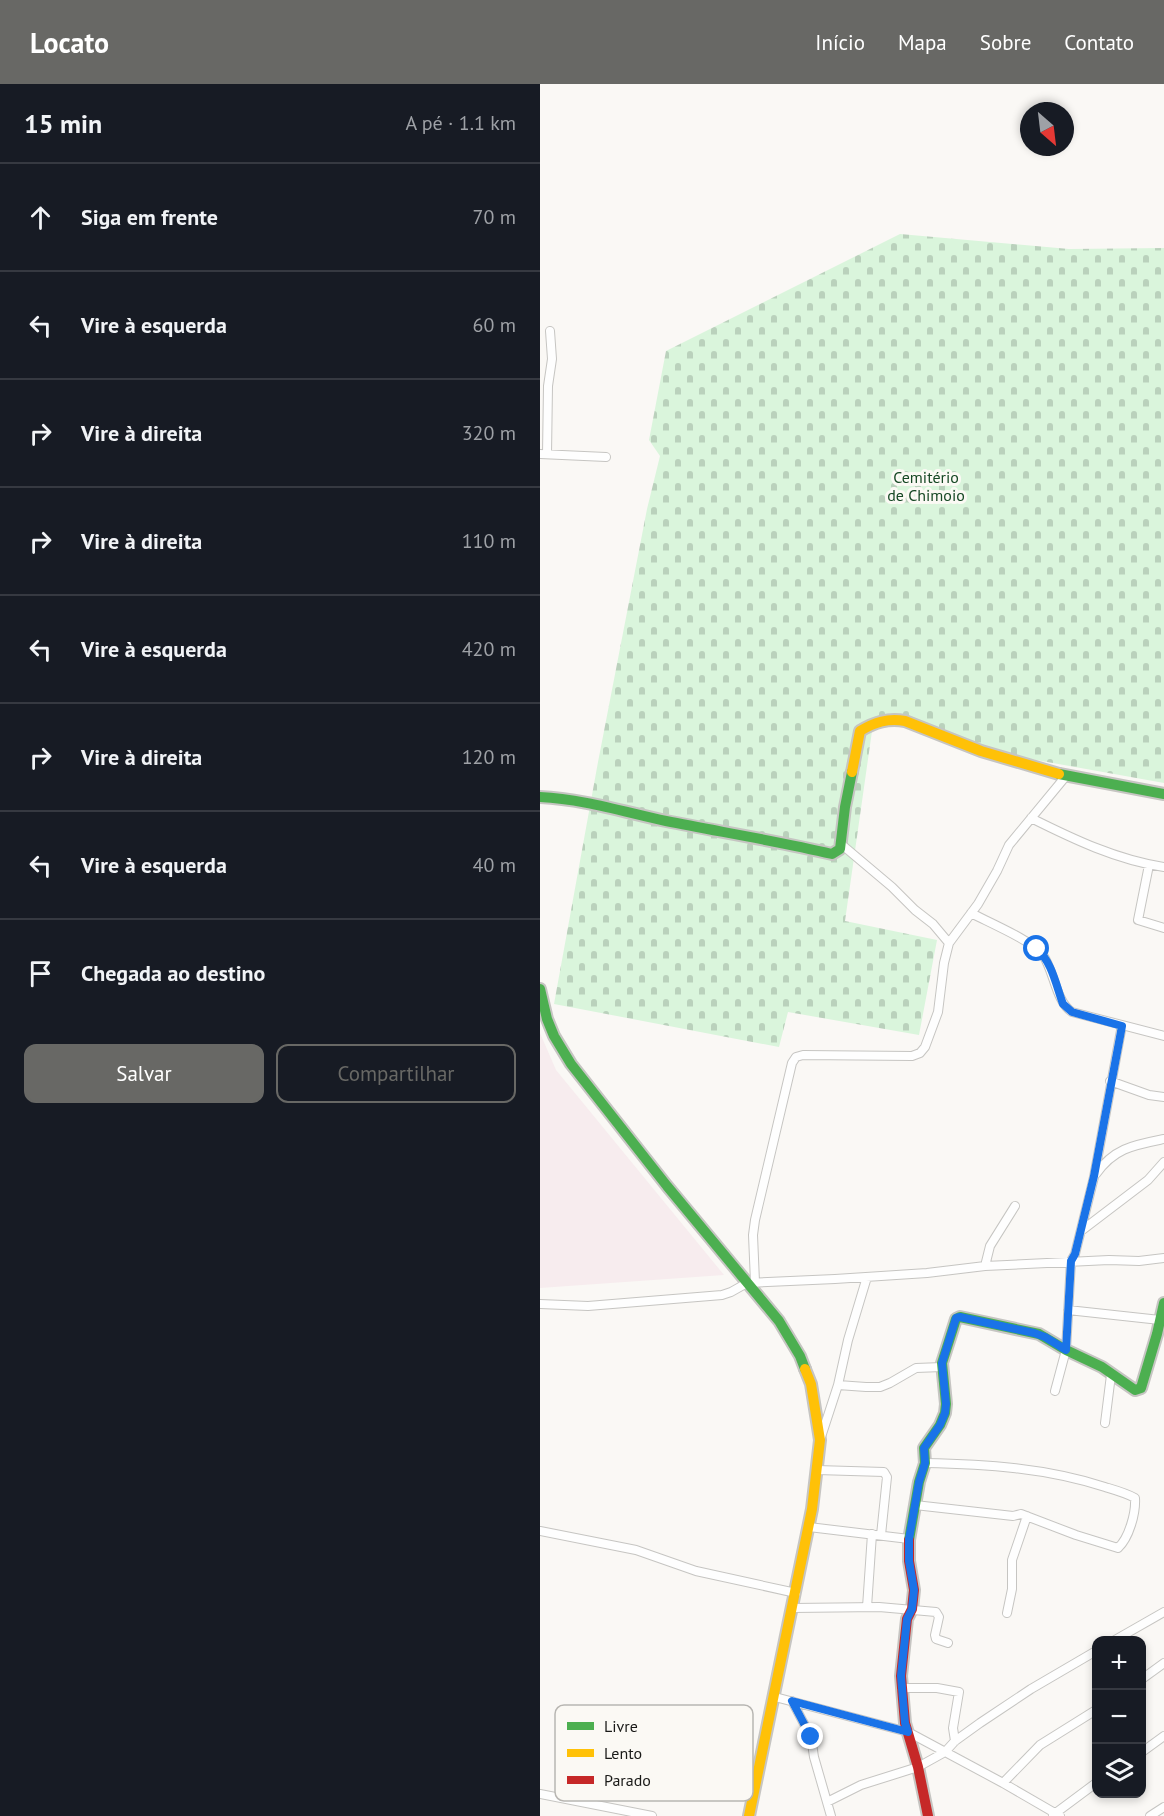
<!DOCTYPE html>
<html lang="pt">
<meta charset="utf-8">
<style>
:root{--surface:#171b24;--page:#20242c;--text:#f1f3f6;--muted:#9ea1a6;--line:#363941;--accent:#686865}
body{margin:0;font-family:"PT Sans",sans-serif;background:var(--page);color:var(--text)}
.controls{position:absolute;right:18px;bottom:18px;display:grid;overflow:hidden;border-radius:12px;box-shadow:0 3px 9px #0003}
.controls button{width:54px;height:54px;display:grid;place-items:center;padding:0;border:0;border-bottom:2px solid var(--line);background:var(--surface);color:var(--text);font:30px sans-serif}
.compass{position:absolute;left:480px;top:18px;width:54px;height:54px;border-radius:50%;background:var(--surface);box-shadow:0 3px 9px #0003;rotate:152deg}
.stop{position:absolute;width:18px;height:18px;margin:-14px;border:4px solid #1a73e8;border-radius:50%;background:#fff}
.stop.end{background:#1a73e8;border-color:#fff;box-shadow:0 2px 6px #0008}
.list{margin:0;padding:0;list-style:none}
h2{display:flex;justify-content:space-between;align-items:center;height:78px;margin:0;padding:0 24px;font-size:26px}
h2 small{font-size:20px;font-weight:400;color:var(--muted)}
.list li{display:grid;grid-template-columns:39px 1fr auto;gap:18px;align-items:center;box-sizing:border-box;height:108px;padding:0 24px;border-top:2px solid var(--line)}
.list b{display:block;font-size:22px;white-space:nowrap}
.list em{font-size:20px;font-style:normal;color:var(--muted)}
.actions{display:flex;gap:12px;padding:18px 24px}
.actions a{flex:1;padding:14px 0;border:2px solid var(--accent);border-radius:12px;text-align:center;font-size:21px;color:var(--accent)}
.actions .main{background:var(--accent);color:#fff}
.icon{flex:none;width:33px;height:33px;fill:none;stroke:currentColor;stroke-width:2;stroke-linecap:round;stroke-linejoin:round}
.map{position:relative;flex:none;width:624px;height:1732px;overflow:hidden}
header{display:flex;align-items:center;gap:36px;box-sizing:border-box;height:84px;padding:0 30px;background:var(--accent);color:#fff}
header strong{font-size:28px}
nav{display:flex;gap:33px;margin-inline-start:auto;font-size:21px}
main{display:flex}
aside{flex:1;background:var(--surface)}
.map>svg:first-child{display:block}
.commercial{fill:#f7ecee}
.cemetery{fill:url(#cemetery-stones)}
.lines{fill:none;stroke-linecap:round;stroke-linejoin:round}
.street-casing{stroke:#c6c5c2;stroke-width:10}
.fast-casing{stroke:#c6c5c2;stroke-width:14}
.slow-casing{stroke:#c6c5c2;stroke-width:14}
.jam-casing{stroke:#c6c5c2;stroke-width:14}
.street{stroke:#fefefe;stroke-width:8}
.fast{stroke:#4caf50;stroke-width:10}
.slow{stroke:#ffc107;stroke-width:10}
.jam{stroke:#c62828;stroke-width:10}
.route{stroke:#1a73e8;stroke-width:8}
.labels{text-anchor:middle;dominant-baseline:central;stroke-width:6;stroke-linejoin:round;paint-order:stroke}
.park-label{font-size:16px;fill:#164824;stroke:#fbf9f4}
.key{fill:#fbf9f4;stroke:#b8b6b2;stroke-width:1.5}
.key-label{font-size:16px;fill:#1a1a18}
</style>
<header>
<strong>Locato</strong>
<nav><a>Início</a><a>Mapa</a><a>Sobre</a><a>Contato</a></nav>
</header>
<main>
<aside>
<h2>15 min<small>A pé · 1.1 km</small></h2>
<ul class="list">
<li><svg class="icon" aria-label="ahead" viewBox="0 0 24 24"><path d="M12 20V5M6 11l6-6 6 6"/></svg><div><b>Siga em frente</b></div><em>70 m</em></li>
<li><svg class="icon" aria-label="left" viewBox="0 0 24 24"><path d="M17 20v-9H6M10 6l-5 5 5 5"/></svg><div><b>Vire à esquerda</b></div><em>60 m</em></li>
<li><svg class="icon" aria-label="right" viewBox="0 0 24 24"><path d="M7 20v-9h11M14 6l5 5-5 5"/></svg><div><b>Vire à direita</b></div><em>320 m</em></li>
<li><svg class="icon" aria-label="right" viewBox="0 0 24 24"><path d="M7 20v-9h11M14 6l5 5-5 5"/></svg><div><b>Vire à direita</b></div><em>110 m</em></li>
<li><svg class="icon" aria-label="left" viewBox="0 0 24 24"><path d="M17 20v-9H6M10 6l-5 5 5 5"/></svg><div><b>Vire à esquerda</b></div><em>420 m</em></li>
<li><svg class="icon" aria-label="right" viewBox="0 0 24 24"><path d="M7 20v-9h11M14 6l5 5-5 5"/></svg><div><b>Vire à direita</b></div><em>120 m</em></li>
<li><svg class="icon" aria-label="left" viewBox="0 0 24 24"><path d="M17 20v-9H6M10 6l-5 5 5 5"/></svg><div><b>Vire à esquerda</b></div><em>40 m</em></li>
<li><svg class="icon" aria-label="arrive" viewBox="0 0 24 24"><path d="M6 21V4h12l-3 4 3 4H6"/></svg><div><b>Chegada ao destino</b></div></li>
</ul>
<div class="actions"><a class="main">Salvar</a><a>Compartilhar</a></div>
</aside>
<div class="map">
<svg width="624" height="1732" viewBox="0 0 624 1732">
<defs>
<pattern id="cemetery-stones" width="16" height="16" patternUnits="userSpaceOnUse" patternTransform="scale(1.5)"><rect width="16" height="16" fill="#daf5dc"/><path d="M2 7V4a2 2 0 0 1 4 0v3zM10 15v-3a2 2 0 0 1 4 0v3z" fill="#bad1bc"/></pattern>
</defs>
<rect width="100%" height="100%" fill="#faf8f5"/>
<path class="commercial" d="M0 949 16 986 184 1191 0 1204Z"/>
<path class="cemetery" d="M360 150 529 165 624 164V699L485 674 334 633 305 837 397 856 379 951 248 928 239 963 14 920 58 678 107 425 120 372 109 356 126 267Z"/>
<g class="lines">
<g class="street-casing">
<path id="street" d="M0 370 66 373
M7 370 8 302 12 275 10 247
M491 734C533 755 577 776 624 783
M301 760 352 803 375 826 393 840 409 859
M609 781 598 836 624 844
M431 829C448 838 493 857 503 871 514 887 516 918 532 928L624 952
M570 997 609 1011 624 1013
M556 1090C574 1064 594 1061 624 1055
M541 1147 608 1096 624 1078
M445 1182 450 1162 475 1122
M215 1198 213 1151 215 1136 252 979 256 973 263 971 372 972 380 969 385 963 398 928 404 879 409 859 438 820 457 787 469 761 526 692
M0 1220 48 1222 182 1211 191 1208 207 1199 295 1195 387 1189 445 1182 569 1176 599 1177 624 1174
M528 1226 620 1236
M298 1301 326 1303H340L350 1299 376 1284 402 1283
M515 1307 526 1266 531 1177 535 1170 554 1093 582 941
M565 1339 571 1291
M281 1353 298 1301 308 1256 327 1193
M277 1386 344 1388 347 1393 341 1451
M375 1421 473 1432 481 1430 536 1451 578 1464C589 1454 596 1429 595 1414 586 1409 575 1406 565 1403 506 1384 446 1380 385 1379
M269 1443 369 1455
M0 1447 96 1466 156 1487 256 1509
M327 1523 332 1450
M253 1524 339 1523 396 1528 399 1533 395 1551 396 1555 408 1559
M467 1529 472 1505V1476L487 1432
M575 1556 624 1528
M602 1595 624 1579
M361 1604H397L419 1608 413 1644 415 1657
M235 1613 368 1648 463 1699 520 1732
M252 1617 271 1653 274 1673 291 1732
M602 1668 624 1652
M463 1699 500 1661 556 1626
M0 1710 112 1732
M287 1718 321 1701 378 1683 405 1668 415 1657 440 1639 491 1605 556 1567
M513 1731 556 1699
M610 1732 624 1723"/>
</g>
<g class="fast-casing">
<path id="fast" d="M519 690 624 710
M0 713C43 715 84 728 126 737 181 748 237 757 292 770L300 765 305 723 312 688
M0 905 7 935 14 952 31 980 127 1102 239 1237 260 1272 265 1285
M369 1456 379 1398 385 1379 384 1364 400 1341 405 1329 406 1320 402 1279 416 1235 420 1233 499 1250 526 1266 562 1283 595 1306 601 1304 617 1250 624 1219"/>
</g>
<g class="slow-casing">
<path id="slow" d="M312 688 320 647C335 638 348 634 365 637L441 667 519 690
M209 1732 272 1425 280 1356 271 1300 265 1285"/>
</g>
<g class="jam-casing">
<path id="jam" d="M369 1456V1477L374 1506 372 1525 367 1535 361 1592 365 1639 378 1683 388 1732"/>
</g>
<use href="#street" class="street"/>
<use href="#fast" class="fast"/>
<use href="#slow" class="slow"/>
<use href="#jam" class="jam"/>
</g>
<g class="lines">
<path class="route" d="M271 1653 252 1617 368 1648 365 1639 361 1592 367 1535 372 1525 374 1506 369 1477V1455L379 1398 385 1379 384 1364 400 1341 405 1329 406 1320 402 1279 416 1234 420 1233 494 1249 505 1253 526 1266 531 1177 535 1170 554 1092 582 942 532 928 523 920C516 901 512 878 497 865"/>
</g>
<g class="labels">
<g class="park-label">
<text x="386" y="393">Cemitério<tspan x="386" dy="18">de Chimoio</tspan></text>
</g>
</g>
<rect x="15" y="1621" width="198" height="96" rx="9" class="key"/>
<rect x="27" y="1638" width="27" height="8" fill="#4caf50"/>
<rect x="27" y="1665" width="27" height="8" fill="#ffc107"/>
<rect x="27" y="1692" width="27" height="8" fill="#c62828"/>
<g class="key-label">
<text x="64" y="1648">Livre</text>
<text x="64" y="1675">Lento</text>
<text x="64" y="1702">Parado</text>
</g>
</svg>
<div class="controls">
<button>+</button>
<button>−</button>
<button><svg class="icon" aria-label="layers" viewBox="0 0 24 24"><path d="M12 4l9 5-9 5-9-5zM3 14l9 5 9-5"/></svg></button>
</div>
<svg class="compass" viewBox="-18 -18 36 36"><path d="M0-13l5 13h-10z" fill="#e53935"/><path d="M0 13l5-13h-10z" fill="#9ea1a6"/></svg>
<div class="stop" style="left:497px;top:865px"></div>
<div class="stop end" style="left:271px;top:1653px"></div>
</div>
</main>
